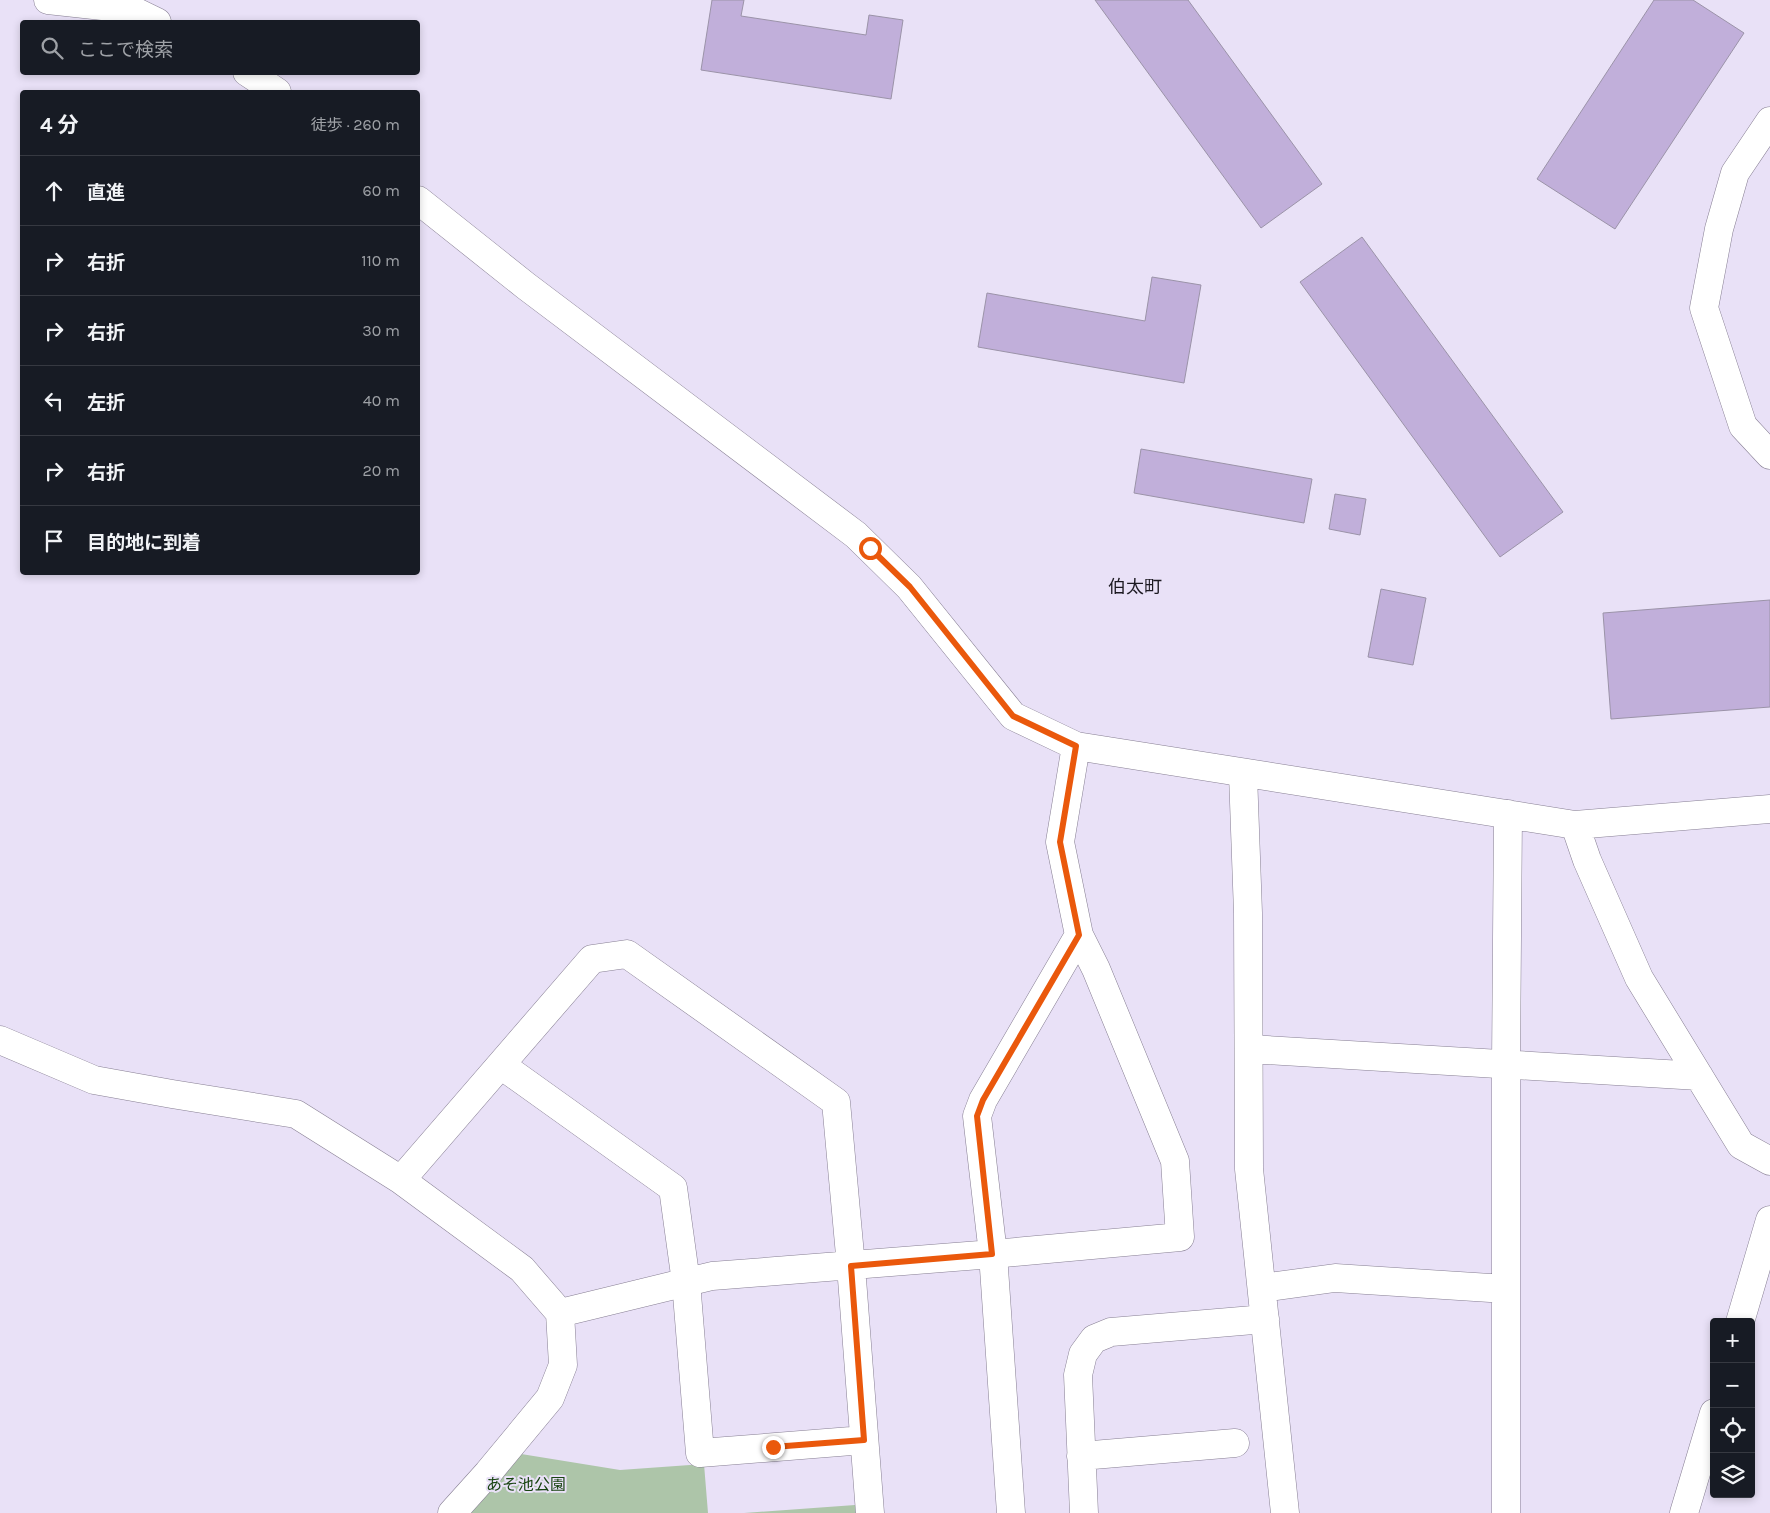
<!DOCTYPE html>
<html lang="ja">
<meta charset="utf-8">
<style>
:root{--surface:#171b24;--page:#20242c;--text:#f1f3f6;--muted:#9ea1a6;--line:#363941}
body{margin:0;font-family:Karla,"Noto Sans JP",sans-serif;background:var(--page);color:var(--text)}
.controls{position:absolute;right:15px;bottom:15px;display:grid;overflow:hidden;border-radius:5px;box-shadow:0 2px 8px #0003}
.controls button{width:45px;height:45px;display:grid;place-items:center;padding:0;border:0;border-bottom:1px solid var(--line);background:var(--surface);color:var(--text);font:25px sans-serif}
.stop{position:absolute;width:15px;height:15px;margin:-11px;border:4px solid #ea580c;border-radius:50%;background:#fff}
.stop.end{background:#ea580c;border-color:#fff;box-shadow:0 1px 5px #0008}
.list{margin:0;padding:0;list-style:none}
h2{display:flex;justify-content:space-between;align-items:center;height:65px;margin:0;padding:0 20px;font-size:21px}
h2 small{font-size:16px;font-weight:400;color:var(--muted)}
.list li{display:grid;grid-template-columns:32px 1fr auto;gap:15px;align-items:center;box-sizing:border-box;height:70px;padding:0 20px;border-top:1px solid var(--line)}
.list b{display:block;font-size:19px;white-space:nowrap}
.list em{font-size:16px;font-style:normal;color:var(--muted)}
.icon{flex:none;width:28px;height:28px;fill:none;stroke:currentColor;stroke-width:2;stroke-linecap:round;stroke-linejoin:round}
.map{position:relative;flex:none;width:1770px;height:1513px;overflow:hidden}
.search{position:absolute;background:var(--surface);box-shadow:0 2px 8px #0003;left:20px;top:20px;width:400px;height:55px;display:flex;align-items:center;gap:12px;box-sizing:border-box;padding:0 18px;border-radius:5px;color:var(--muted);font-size:19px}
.panel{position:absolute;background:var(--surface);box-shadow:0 2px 8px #0003;left:20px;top:90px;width:400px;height:485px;border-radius:5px}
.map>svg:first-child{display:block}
.green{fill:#adc5a9}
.building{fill:#c1afda;stroke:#9b93a8}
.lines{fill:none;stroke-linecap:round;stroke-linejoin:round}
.minor-casing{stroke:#877f93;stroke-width:29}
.minor{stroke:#fff;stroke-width:28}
.route{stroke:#ea580c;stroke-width:6}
.labels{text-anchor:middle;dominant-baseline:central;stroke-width:4;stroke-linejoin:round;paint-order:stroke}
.park-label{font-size:16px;fill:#184411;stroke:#e9e1f7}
.neighbourhood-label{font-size:18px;fill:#1c1921;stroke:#e9e1f7}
</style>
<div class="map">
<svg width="1770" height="1513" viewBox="0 0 1770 1513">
<rect width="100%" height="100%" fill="#e9e1f7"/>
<path class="green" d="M515 1453 620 1470 704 1464 708 1513H471L476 1498Z
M855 1505 856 1513H744Z"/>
<path class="building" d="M712 0H744L741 16 866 35 869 15 903 20 891 99 701 70Z
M1095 0H1188L1322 184 1261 228Z
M1654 0H1693L1744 33 1615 229 1537 179Z
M1362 237 1563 512 1500 557 1300 282Z
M1152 277 1201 285 1184 383 978 347 987 293 1145 321Z
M1141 449 1312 479 1304 523 1134 493Z
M1335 494 1366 499 1360 535 1329 529Z
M1381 589 1426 598 1413 665 1368 657Z
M1770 600V707L1611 719 1603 613Z"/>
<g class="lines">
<g class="minor-casing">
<path id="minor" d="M48 0 130 9 157 22
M247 72 277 92
M1770 121 1735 173 1719 229 1704 308 1743 426 1770 455
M418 200 526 286 856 535 909 587 1013 716 1076 746 1575 825 1770 809
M1243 774 1248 913 1249 1169 1285 1513
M1575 825 1587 860 1639 978 1741 1145 1770 1161
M0 1040 94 1080 172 1094 296 1114 401 1180 522 1269 560 1313 563 1365 550 1398 488 1473 452 1513
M1249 1049 1699 1076
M501 1065 673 1188 686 1282 700 1453 864 1440
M401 1180 592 959 627 954 836 1102 851 1266 870 1513
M1262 1288 1335 1278 1506 1289
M560 1313 712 1276 993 1254 977 1116 983 1100 1079 935 1060 842 1076 746
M1740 1322 1770 1220
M1081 1456 1235 1443
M1011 1513 993 1254 1180 1237 1175 1161 1096 969 1079 935
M1084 1513 1078 1375 1083 1354 1094 1339 1111 1332 1265 1319
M1506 1513V1064L1508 814
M1684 1513 1714 1413"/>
</g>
<use href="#minor" class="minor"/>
</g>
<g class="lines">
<path class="route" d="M773 1447 864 1440 851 1266 992 1254 977 1116 983 1100 1079 935 1060 842 1076 746 1013 716 910 587 870 548"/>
</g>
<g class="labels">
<g class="park-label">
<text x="526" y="1484">あそ池公園</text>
</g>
<g class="neighbourhood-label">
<text x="1135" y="587">伯太町</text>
</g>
</g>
</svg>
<div class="controls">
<button>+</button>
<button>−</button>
<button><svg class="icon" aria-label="locate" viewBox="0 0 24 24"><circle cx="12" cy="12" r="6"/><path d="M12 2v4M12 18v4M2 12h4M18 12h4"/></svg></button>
<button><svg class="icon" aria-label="layers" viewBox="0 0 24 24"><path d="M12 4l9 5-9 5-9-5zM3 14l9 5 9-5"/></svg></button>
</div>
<div class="stop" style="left:870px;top:548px"></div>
<div class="stop end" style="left:773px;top:1447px"></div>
<div class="search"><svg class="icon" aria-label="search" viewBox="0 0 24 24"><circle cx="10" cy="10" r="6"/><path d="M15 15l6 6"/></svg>ここで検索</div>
<section class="panel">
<h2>4 分<small>徒歩 · 260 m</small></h2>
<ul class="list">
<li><svg class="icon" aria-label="ahead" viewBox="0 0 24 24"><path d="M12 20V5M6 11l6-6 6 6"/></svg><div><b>直進</b></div><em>60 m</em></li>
<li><svg class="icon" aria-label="right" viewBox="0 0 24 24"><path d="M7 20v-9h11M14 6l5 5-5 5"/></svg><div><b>右折</b></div><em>110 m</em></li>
<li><svg class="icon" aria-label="right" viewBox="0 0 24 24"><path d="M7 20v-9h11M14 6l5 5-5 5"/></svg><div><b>右折</b></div><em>30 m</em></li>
<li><svg class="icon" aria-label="left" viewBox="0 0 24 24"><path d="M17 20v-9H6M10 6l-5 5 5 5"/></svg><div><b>左折</b></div><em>40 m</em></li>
<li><svg class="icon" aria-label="right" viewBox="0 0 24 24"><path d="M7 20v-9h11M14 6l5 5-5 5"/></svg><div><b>右折</b></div><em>20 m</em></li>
<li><svg class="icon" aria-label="arrive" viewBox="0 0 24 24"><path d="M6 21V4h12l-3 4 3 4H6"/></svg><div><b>目的地に到着</b></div></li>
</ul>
</section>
</div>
